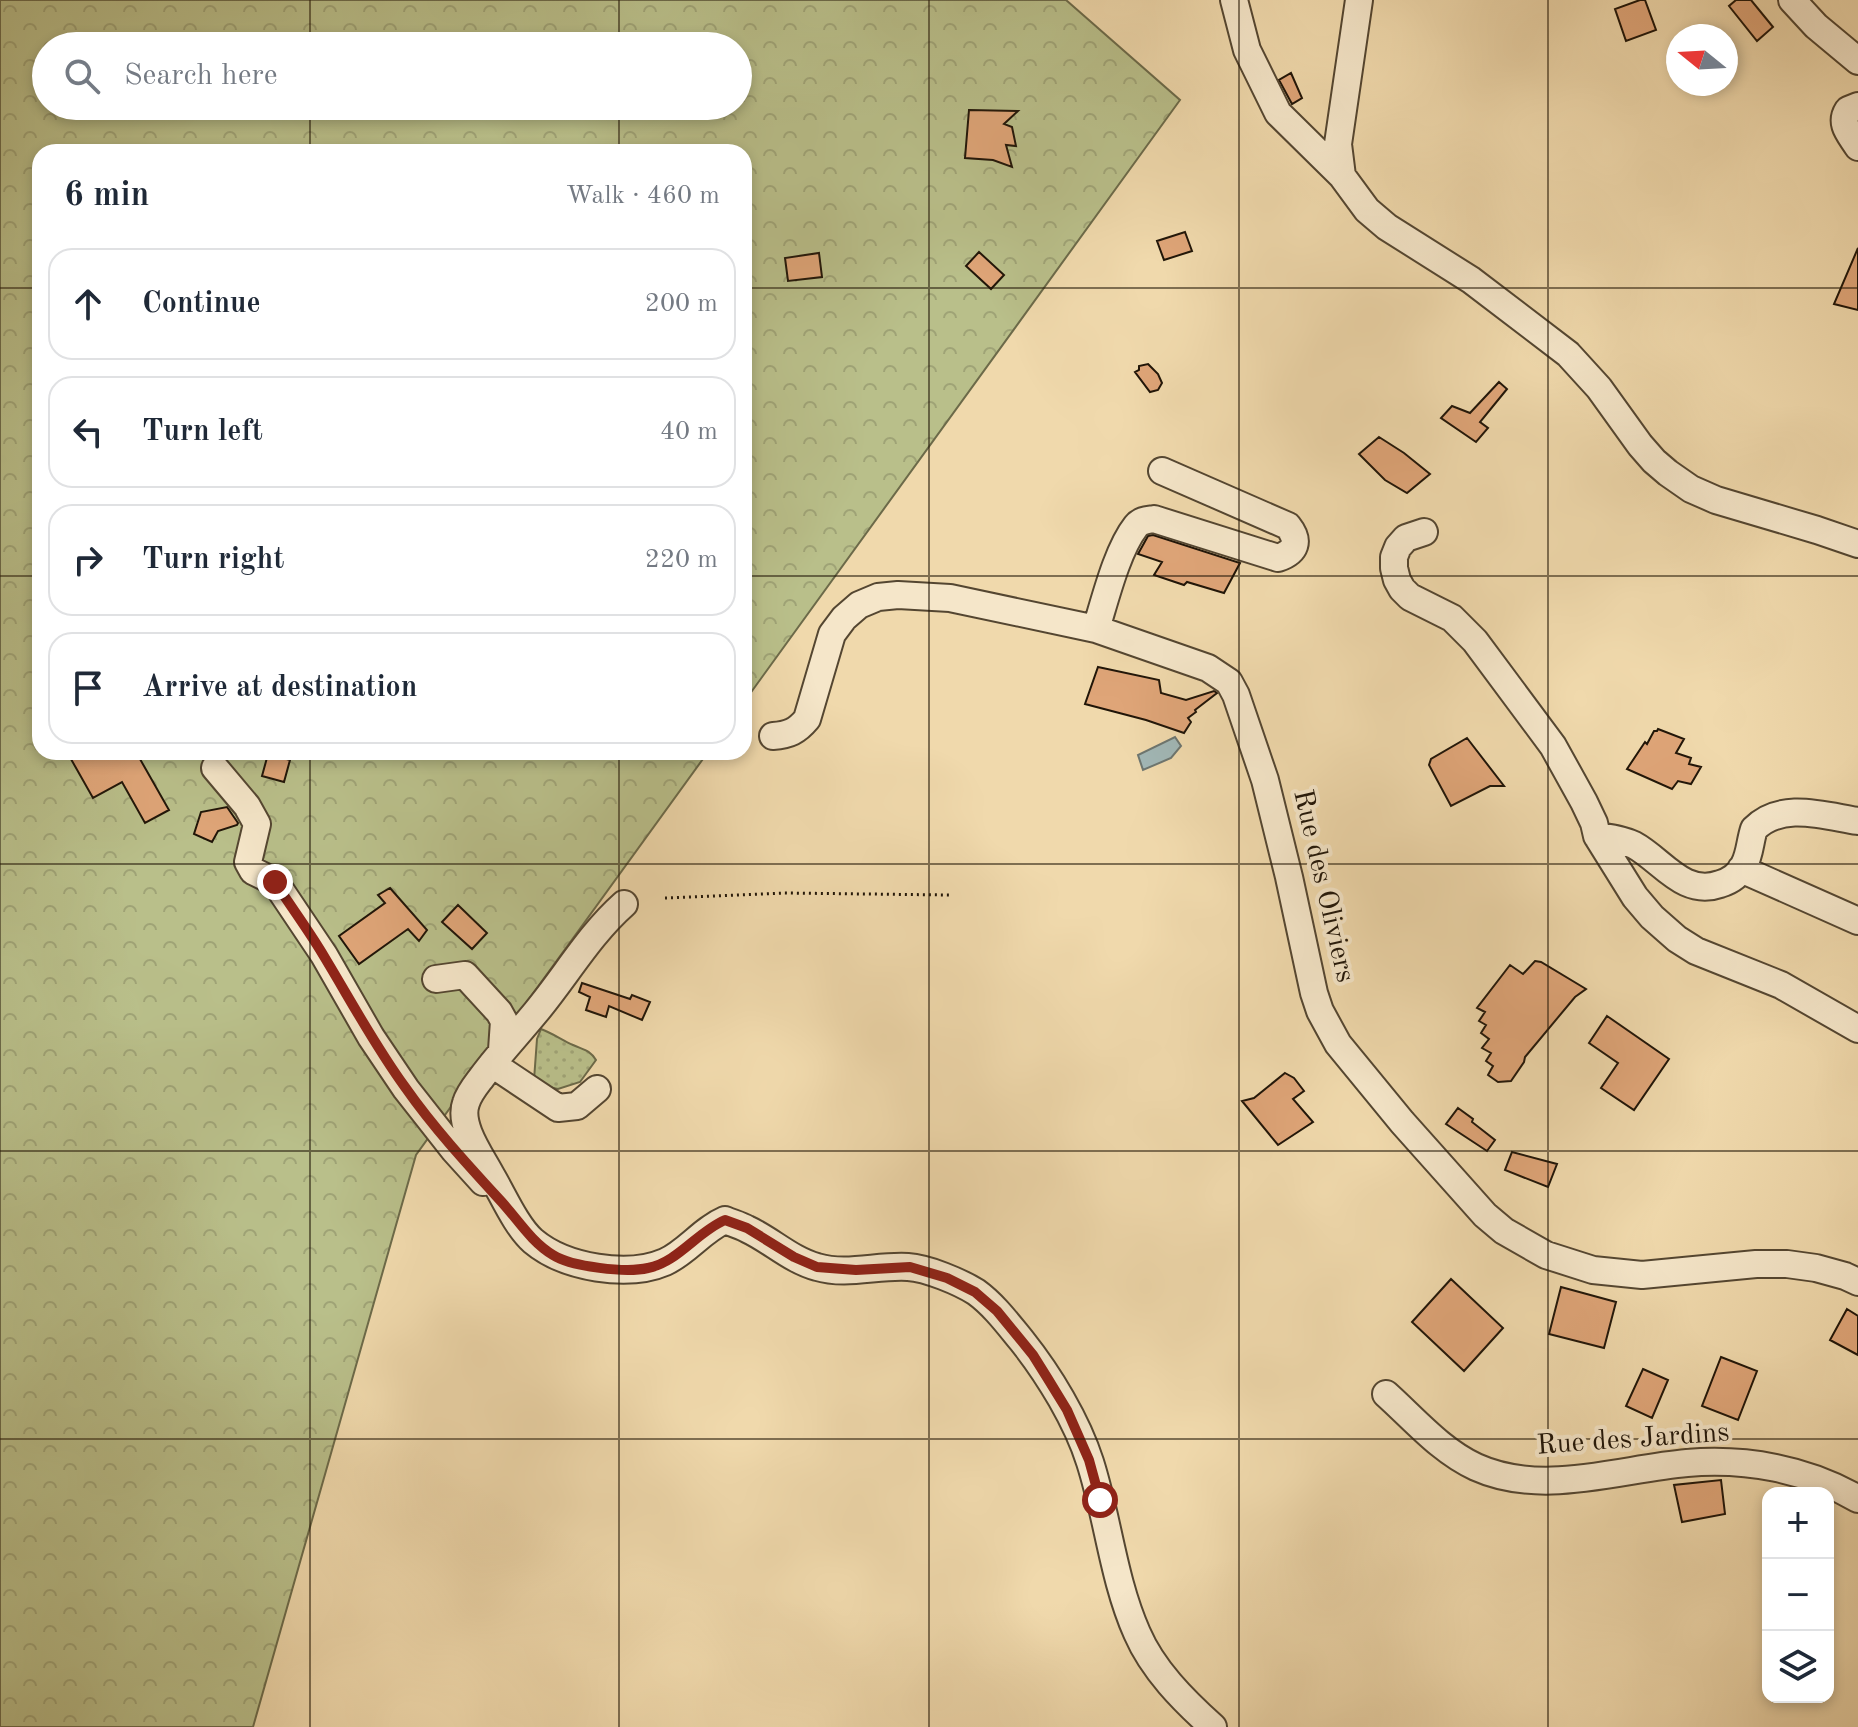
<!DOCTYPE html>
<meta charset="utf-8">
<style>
:root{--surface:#fff;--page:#f2f2f3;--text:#1f2937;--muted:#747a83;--line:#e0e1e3}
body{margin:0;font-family:"Old Standard TT",serif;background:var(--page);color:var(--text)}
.controls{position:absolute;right:24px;bottom:24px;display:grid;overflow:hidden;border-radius:16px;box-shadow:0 4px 12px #0003}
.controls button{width:72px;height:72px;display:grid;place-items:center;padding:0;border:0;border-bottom:2px solid var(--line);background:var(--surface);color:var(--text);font:40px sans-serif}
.compass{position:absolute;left:1666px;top:24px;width:72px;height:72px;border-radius:50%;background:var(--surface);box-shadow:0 4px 12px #0003;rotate:288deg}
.stop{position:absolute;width:24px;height:24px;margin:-18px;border:6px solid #8f2418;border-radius:50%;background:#fff}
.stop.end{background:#8f2418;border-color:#fff;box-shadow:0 2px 8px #0008}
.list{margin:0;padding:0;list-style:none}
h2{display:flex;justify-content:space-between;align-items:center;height:104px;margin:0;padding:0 32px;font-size:34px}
h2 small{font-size:26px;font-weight:400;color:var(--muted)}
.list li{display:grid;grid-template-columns:52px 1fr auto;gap:24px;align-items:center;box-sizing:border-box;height:112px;margin:0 16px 16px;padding:0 16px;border:2px solid var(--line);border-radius:24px}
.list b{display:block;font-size:30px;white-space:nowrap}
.list em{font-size:26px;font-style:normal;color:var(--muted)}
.icon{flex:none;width:44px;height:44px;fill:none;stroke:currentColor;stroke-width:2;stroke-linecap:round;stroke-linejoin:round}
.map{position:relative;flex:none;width:1858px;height:1727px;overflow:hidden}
.search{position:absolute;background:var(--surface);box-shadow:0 4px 12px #0003;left:32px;top:32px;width:720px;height:88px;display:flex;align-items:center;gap:20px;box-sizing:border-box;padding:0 28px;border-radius:44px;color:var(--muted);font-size:30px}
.panel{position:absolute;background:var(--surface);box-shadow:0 4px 12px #0003;left:32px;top:144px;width:720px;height:616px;border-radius:24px}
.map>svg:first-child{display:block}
.grass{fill:url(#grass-dots);stroke:#6c6a49;stroke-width:2}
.forest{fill:url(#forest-crowns);stroke:#6c6a49;stroke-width:2;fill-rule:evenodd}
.water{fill:#a1b7b6;stroke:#6d7670;stroke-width:2}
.building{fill:#dfa578;stroke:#201508;stroke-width:2}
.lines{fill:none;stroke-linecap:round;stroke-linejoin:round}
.minor-casing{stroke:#544631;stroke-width:30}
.path{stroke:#201508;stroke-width:3;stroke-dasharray:2 4;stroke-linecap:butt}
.minor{stroke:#f5e6c9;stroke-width:26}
.route{stroke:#8f2418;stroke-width:10}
.grid{fill:none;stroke:#201508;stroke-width:2;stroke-opacity:0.55}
.labels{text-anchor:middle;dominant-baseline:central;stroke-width:8;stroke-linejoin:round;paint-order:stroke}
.street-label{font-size:28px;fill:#201508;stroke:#f5e6c9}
</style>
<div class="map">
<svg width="1858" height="1727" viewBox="0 0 1858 1727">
<defs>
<pattern id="grass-dots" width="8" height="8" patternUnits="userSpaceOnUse" patternTransform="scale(2)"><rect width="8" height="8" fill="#b9bf8a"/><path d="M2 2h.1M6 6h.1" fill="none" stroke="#9fa376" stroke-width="1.8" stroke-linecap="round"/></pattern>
<pattern id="forest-crowns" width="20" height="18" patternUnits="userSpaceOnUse" patternTransform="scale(2)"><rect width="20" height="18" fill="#b9bf8a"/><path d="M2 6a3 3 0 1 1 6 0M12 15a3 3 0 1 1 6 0" fill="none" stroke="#9fa376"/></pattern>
</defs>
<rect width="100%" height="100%" fill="#f0d9ac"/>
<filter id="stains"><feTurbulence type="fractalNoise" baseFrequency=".0025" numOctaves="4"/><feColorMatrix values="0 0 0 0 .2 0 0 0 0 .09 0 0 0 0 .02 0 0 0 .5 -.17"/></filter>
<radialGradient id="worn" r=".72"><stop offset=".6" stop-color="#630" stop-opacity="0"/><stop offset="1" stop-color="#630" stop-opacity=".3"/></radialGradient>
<path class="grass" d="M541 1029C552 1033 562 1040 573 1045 584 1050 590 1050 596 1060L580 1082 558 1089 544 1086 534 1080 537 1039Z"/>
<path class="forest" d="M0 0H1066L1180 100 744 702V152H40V752H708L416 1155 253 1727H0ZM46 46H738V106H46Z"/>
<path class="water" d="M1175 737 1181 746 1171 758 1143 770 1138 755Z"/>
<path class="building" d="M1640 0H1645L1656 30 1626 41 1615 9Z
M1736 0H1751L1773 27 1757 41 1729 6Z
M1291 73 1302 98 1292 104 1279 80Z
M969 110 1018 111 1004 124 1012 127 1016 146 1006 145 1012 167 993 160 965 158Z
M1185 232 1192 251 1164 260 1157 241Z
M1858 248V310L1834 304Z
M979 252 1004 275 991 289 966 266Z
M819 253 822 277 788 281 785 258Z
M1148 364 1158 374 1162 383 1158 390 1150 392 1135 372 1139 370V366Z
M1499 382 1507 389 1480 422 1488 428 1476 442 1441 418 1452 406 1470 413Z
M1379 437 1404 453 1430 474 1407 493 1385 480 1359 454Z
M1153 535 1240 563 1224 593 1187 582 1184 585 1154 575 1162 562 1138 554 1148 536Z
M1098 667 1159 680 1161 693 1186 700 1214 691 1217 693 1195 710 1196 712 1188 718 1191 722 1184 733 1146 720 1085 704Z
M1658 729 1684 739 1676 753 1691 758 1689 764 1701 767 1691 784 1678 781 1672 789 1627 769 1645 742 1647 744 1654 731H1657Z
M1467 738 1504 786H1490L1451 806 1429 765 1431 759Z
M67 752H136L169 810 145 823 122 782 93 798Z
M268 754 290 760 284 782 262 776Z
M227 807 238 823 237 825 218 831 212 842 194 834 201 812Z
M390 888 427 930 419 941 408 929 359 964 339 936 385 903 378 895Z
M458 905 487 933 472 949 442 922Z
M1535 961 1541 962 1586 989 1575 997 1525 1057 1524 1062 1511 1081 1498 1082 1488 1075 1493 1066 1486 1061 1491 1053 1482 1048 1489 1039 1481 1033 1486 1025 1479 1021 1485 1012 1477 1008 1510 965 1523 974Z
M582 983 630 999 632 995 650 1002 642 1020 609 1006 606 1017 586 1010 590 997 579 992Z
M1607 1016 1669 1059 1634 1110 1601 1088 1618 1063 1589 1043Z
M1285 1073 1294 1078 1304 1091 1293 1099 1313 1122 1278 1145 1242 1101 1254 1098Z
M1458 1108 1473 1119 1472 1122 1495 1140 1487 1151 1446 1124Z
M1512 1152 1557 1164 1548 1187 1505 1170Z
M1451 1279 1503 1328 1464 1371 1412 1322Z
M1561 1287 1616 1302 1604 1348 1549 1334Z
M1847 1309 1858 1316V1355L1830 1340Z
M1721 1357 1757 1371 1738 1420 1702 1406Z
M1643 1369 1668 1380 1652 1418 1626 1406Z
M1721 1480 1725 1514 1682 1522 1674 1485Z"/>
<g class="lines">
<g class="minor-casing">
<path id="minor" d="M1234 0 1247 50 1278 113 1342 176
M1359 0 1338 144 1342 176 1367 210 1387 227 1471 280 1568 354 1599 388 1640 445 1654 461 1668 473 1691 489 1716 500 1817 530 1858 544
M1792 0 1816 26 1858 61
M1858 106 1848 110C1839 124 1850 134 1858 147
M1424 532 1406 538 1398 547 1394 557V568L1397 580 1402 589 1410 597 1452 618 1475 641 1553 746 1584 802 1594 823 1597 836 1635 897 1652 917 1677 939 1696 951 1781 985 1858 1029
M1096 629C1105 600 1117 550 1136 526 1141 520 1147 520 1154 519L1278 558C1296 552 1300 541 1288 526L1162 471
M773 736C789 735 797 731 807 719L832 634 844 618 859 605 878 597 898 595 950 598 1096 629 1208 668 1229 682 1236 695 1265 780 1289 877 1314 993 1320 1011 1338 1044 1402 1122 1485 1215 1504 1231 1546 1255 1593 1270 1642 1275 1756 1264H1787L1816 1268 1845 1276 1858 1282
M215 768 247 806 257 824 248 862 253 871 275 882 324 955 371 1037 406 1089 454 1150 483 1182
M1597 836C1610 838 1622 839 1634 845 1662 860 1683 897 1720 884 1730 881 1739 875 1744 865 1750 854 1750 841 1754 829 1781 801 1825 816 1858 821
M1741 869 1858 921
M624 904C589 935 566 976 536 1012 518 1034 499 1054 482 1077 476 1085 469 1093 466 1103 458 1125 481 1156 491 1175 503 1195 516 1226 533 1241 565 1268 628 1278 665 1262 687 1252 702 1230 725 1220 732 1223 740 1225 747 1229 771 1240 791 1260 817 1267 847 1276 877 1265 908 1267 927 1268 960 1282 976 1292 994 1305 1008 1324 1022 1341 1049 1375 1077 1421 1090 1462 1108 1518 1113 1579 1137 1633 1153 1670 1183 1700 1213 1727
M436 979 465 975 499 1012 504 1021 502 1050
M492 1064 558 1108 577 1106 597 1089
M1386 1394C1415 1420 1441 1451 1476 1467 1542 1497 1619 1469 1687 1463 1746 1458 1807 1469 1858 1499"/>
</g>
<path class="path" d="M665 898 784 893 950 895"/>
<use href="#minor" class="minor"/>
</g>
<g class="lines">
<path class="route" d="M275 882C291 907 310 932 325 958 351 1001 375 1046 405 1087 433 1127 466 1163 499 1199 517 1218 530 1241 553 1255 572 1267 626 1273 648 1268 678 1262 697 1232 725 1220L747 1228 794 1257 817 1267 856 1270 910 1267 947 1278 975 1292 997 1311 1033 1355 1048 1379 1067 1410 1089 1460 1100 1500"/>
</g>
<path class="grid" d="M310 0V46M619 0V46M929 0V1727M1239 0V1727M1548 0V1727M310 106V152M619 106V152M0 288H40M744 288H1858M0 576H40M744 576H1858M310 752V1727M619 752V1727M0 864H1858M0 1151H1858M0 1439H1858"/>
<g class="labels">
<g class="street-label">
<text transform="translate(1323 886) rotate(77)">Rue des Oliviers</text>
<text transform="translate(1633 1440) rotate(-4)">Rue des Jardins</text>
</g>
</g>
<rect width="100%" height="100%" filter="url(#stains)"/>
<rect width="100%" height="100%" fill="url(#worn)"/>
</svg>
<div class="controls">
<button>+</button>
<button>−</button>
<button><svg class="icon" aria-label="layers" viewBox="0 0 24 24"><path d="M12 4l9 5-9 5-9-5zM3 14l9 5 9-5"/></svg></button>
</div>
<svg class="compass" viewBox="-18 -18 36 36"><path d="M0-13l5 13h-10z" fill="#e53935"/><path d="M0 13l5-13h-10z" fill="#747a83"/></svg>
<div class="stop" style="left:1100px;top:1500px"></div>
<div class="stop end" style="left:275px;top:882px"></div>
<div class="search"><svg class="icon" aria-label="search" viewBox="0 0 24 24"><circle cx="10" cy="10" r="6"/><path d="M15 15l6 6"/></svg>Search here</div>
<section class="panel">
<h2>6 min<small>Walk · 460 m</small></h2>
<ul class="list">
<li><svg class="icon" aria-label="ahead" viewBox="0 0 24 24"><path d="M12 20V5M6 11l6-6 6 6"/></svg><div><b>Continue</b></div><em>200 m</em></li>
<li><svg class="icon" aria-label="left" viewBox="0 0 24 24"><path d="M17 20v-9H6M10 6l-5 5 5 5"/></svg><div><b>Turn left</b></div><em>40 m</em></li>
<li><svg class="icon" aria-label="right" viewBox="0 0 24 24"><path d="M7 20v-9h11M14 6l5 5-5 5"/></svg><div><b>Turn right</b></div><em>220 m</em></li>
<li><svg class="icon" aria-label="arrive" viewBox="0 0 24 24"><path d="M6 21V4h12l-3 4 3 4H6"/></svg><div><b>Arrive at destination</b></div></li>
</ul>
</section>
</div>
